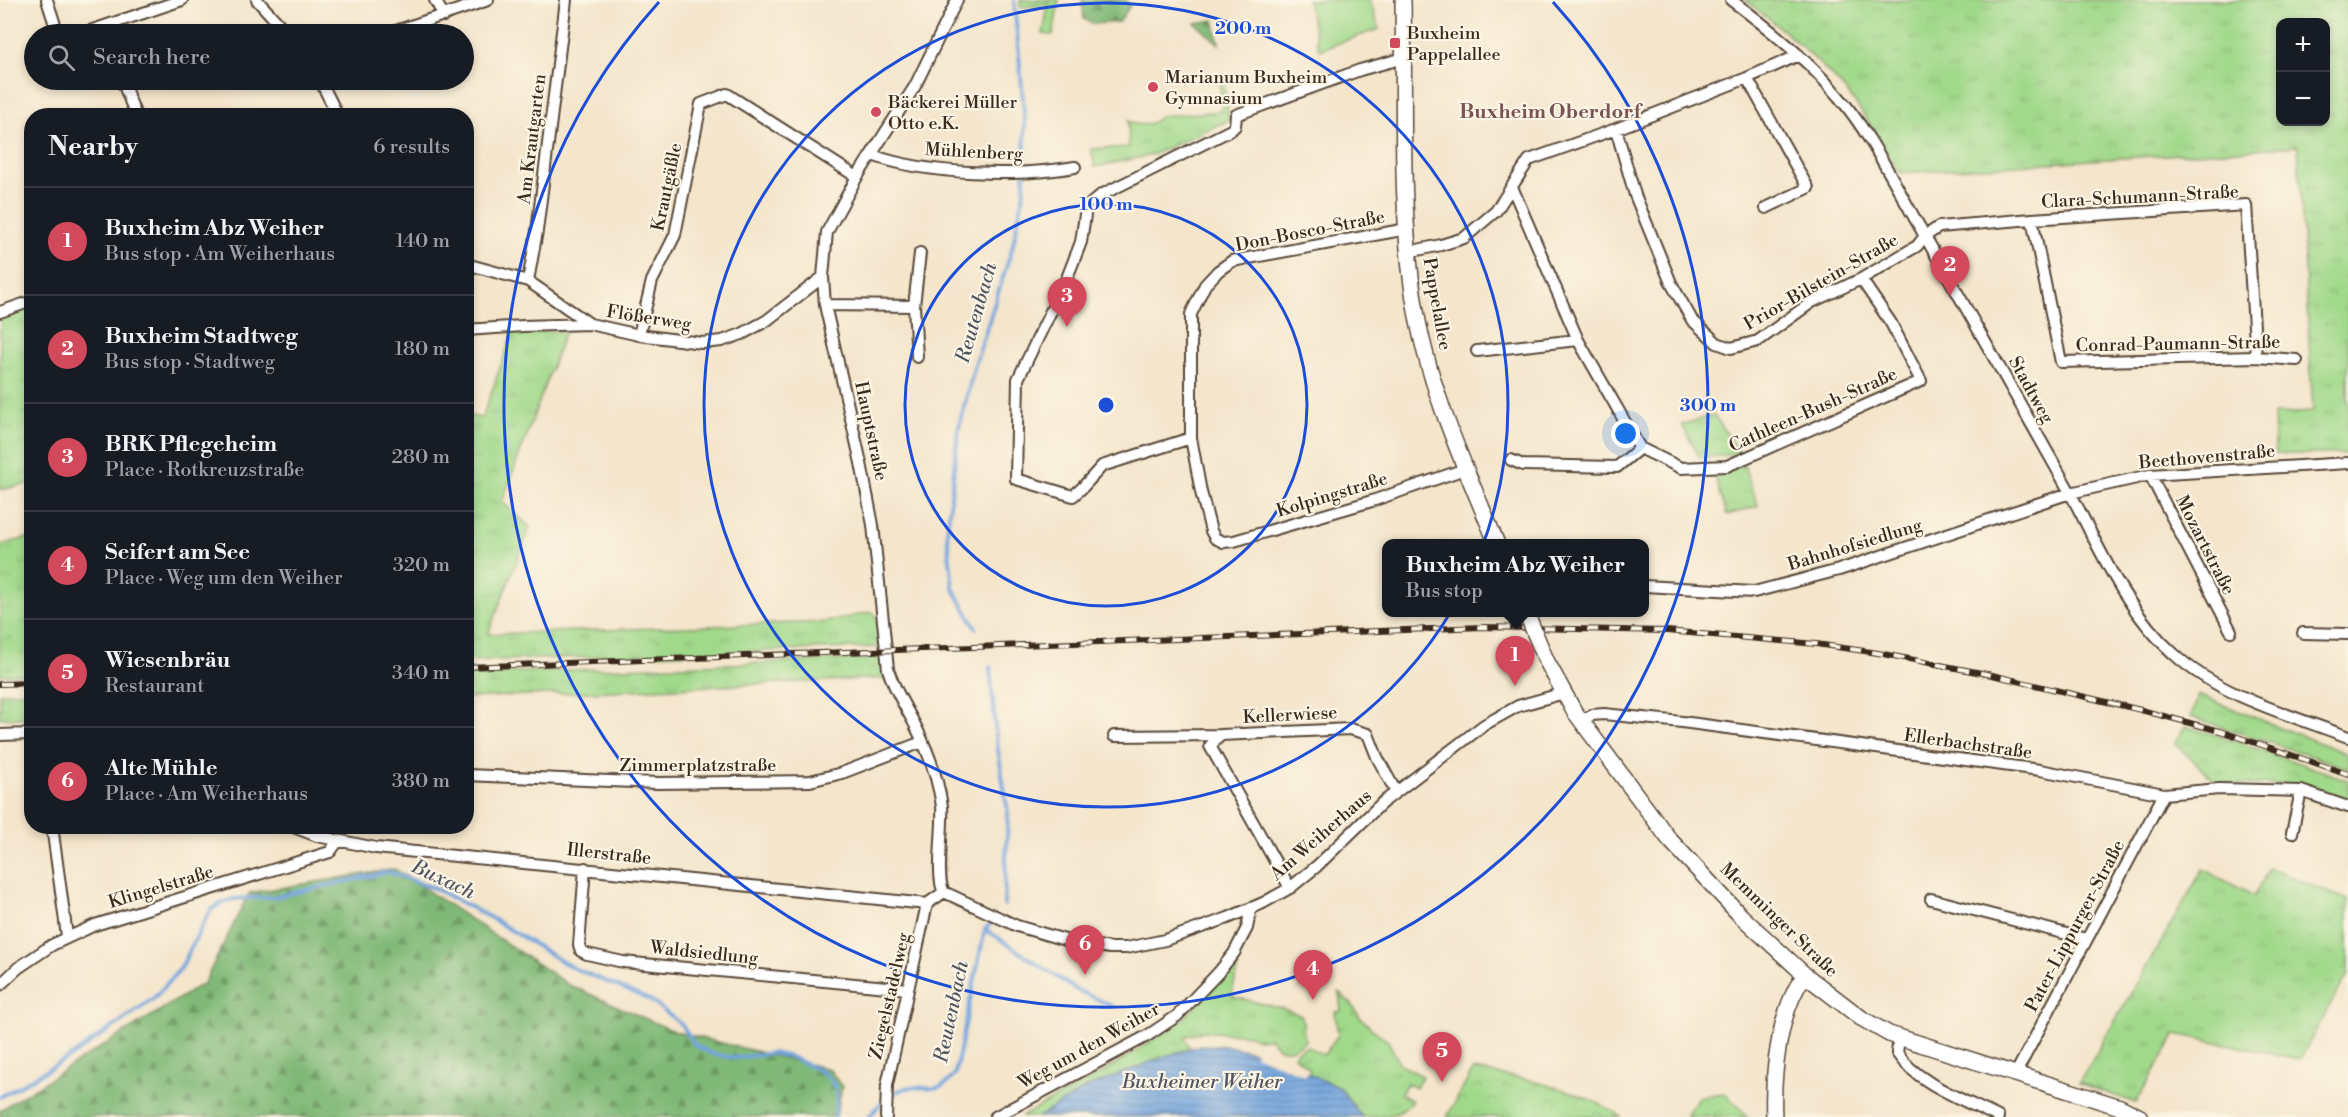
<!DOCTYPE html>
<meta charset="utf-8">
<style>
:root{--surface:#171b24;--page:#242831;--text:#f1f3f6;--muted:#9ea1a6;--line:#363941;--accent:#d1495b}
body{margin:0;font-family:"Libre Bodoni",serif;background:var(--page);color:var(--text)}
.controls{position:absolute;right:18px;top:18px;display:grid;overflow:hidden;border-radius:12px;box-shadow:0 3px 9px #0003}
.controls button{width:54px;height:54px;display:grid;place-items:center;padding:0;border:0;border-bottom:2px solid var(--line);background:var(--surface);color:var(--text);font:30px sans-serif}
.you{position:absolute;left:1626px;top:434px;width:21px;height:21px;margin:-15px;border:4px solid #fff;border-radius:50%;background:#1a73e8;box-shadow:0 0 0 9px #1a73e833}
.badge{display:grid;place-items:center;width:39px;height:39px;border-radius:50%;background:var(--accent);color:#fff;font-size:20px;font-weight:700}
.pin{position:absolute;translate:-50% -50px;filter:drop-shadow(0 2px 3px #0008)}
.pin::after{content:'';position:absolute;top:32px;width:21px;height:18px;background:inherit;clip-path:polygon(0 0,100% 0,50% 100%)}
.popup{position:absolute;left:1382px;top:539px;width:267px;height:78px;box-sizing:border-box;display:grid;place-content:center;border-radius:12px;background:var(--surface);filter:drop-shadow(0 2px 4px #0005);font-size:20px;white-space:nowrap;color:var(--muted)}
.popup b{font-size:22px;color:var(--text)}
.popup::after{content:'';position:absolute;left:50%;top:100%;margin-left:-12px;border:12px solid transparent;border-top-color:var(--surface)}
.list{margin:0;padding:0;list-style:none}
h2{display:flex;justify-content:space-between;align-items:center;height:78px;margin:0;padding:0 24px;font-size:26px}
h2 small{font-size:20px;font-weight:400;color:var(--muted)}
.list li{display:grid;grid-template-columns:39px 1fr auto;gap:18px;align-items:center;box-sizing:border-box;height:108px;padding:0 24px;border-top:2px solid var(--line)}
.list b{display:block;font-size:22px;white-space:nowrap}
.list p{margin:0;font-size:20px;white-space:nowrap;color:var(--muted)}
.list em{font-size:20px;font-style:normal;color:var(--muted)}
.icon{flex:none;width:33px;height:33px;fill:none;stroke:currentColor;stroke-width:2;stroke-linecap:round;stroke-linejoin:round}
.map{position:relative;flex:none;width:2348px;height:1117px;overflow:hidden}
.search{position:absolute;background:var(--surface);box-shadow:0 3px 9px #0003;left:24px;top:24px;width:450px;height:66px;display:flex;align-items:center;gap:15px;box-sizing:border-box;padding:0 21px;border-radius:33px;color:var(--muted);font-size:22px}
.panel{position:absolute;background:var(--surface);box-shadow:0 3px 9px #0003;left:24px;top:108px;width:450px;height:726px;border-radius:24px}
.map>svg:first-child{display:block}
.grass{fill:url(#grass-tufts);stroke:#6e8254;stroke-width:1.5;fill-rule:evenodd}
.forest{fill:url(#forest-firs);stroke:#5e724a;stroke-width:1.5}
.park{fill:url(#park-crowns);stroke:#6e8254;stroke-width:1.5}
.garden{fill:#a1d98b;stroke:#6e8254;stroke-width:1.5}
.water{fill:url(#water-rules);stroke:#57677e;stroke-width:1.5}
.pier{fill:#f4e5cb}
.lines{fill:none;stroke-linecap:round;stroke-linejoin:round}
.stream{stroke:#73a4dd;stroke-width:4}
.street-casing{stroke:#574638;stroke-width:14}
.secondary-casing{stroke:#574638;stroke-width:18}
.street{stroke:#fff;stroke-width:10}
.secondary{stroke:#fff;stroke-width:15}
.rail-casing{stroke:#3b2a1e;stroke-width:6}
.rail{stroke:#fcf5e5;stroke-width:4;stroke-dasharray:11;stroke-linecap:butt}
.secondary-bridge-casing{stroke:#574638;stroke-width:18;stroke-linecap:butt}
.secondary-bridge{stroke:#fff;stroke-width:15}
.ring{fill:none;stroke:#1d4ed8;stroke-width:3}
.poi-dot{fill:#d1495b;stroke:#fcf5e5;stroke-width:2}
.labels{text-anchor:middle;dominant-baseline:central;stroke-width:4.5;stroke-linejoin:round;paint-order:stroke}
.poi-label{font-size:18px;fill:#3b2a1e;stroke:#fcf5e5;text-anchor:start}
.street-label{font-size:18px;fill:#3b2a1e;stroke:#fcf5e5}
.neighbourhood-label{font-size:20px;font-weight:bold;fill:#795355;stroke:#fcf5e5}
.water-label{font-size:20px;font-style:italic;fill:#4f5561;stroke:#fcf5e5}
.centre{fill:#1d4ed8;stroke:#fcf5e5;stroke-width:3}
.ring-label{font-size:18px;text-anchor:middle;font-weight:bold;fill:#1d4ed8;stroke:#fcf5e5;stroke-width:4.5;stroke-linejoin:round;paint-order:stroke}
</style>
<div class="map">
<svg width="2348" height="1117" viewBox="0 0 2348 1117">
<defs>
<pattern id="grass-tufts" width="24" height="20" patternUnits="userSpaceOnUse" patternTransform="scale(1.5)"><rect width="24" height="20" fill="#a1d98b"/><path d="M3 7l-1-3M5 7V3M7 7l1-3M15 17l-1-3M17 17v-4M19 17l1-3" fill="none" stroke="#8cba78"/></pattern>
<pattern id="forest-firs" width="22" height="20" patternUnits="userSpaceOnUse" patternTransform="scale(1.5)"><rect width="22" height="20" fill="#80b977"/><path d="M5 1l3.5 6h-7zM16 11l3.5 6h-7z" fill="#6a9761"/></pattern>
<pattern id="park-crowns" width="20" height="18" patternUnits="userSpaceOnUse" patternTransform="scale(1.5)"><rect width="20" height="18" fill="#a1d98b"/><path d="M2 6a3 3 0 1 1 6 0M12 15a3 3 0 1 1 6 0" fill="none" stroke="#8cba78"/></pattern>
<pattern id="water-rules" width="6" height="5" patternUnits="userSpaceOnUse" patternTransform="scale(1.5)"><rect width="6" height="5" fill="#73a4dd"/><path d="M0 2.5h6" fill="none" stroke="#6086b3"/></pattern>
</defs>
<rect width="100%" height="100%" fill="#fcf5e5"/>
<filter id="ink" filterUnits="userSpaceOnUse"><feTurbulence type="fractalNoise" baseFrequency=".0167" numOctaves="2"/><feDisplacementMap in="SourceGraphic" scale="12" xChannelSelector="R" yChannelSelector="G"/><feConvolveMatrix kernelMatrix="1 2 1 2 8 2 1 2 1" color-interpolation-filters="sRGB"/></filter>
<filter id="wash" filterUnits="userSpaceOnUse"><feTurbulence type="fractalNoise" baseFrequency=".008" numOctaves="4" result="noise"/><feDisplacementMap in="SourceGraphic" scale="24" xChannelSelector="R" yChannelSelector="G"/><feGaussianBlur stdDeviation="1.35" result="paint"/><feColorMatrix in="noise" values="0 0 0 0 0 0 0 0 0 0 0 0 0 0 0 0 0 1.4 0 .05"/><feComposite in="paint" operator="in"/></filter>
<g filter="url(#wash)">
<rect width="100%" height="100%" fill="#f4e5cb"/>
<path class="grass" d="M1745 0H2348V454H2275L2274 414 2313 412 2298 146 1899 173C1883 147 1869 120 1850 96 1819 59 1783 29 1745 0ZM2280 22H2326V122H2280Z
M1219 76 1223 77 1229 120 1152 155 1095 167 1091 149 1129 147 1128 121C1139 127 1152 126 1161 116L1222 111Z
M31 307V483L0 490V318Z
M565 331 502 502 530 527 488 634 825 622 872 612 876 615 881 647 467 661 466 415 482 418 513 332Z
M31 537V674L0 675V545Z
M882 658 886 678 467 698V674Z
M31 691V718H0V693Z
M2198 695 2348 754V768L2191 717Z
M2185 726 2232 740 2348 780V801L2301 785 2218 784 2175 743Z
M2269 868 2348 900V974L2300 1059 2176 1034 2136 1103 2079 1083 2203 869 2254 896Z
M1234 962H1238V966L1232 994 1234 997 1281 1008 1302 1016 1305 1041C1298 1048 1288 1050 1279 1049L1270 1038 1255 1039 1250 1035 1203 1031 1184 1037 1190 1048 1163 1057 1088 1087 1038 1117H1021L1105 1071 1178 1024 1202 1000Z
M1339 993 1351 1003 1359 1016 1371 1028 1388 1041 1400 1064 1422 1076 1416 1088 1407 1083 1401 1094 1412 1101C1401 1117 1382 1117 1362 1117L1340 1088 1309 1074 1310 1069 1294 1056 1296 1052 1307 1046 1324 1055 1338 1035 1335 1012 1341 1011Z"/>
<path class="forest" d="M1082 0H1126L1130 6 1119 22 1092 24 1084 19Z
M1214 20 1219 44 1195 23Z
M395 869 569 985 676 1032 829 1069 842 1087 836 1117H0V1110L204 983 249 893Z"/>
<path class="park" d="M1714 415 1740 454 1700 458 1682 425Z
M1744 465 1758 506 1727 515 1714 474Z
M1473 1070C1519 1077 1584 1089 1621 1117H1447Z
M1723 1093 1730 1098 1748 1117H1685L1698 1097Z"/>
<path class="garden" d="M1020 0H1048V2L1049 0H1059L1053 35 1043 34 1048 5 1020 7Z
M1307 0H1370L1379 29 1319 50Z"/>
<path class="water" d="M1201 1045 1228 1046 1255 1052 1305 1072 1340 1088 1362 1117H1038L1088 1087 1163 1057Z"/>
<path class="pier" d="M1257 1049 1307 1070 1305 1075 1255 1055Z"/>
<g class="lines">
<path class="stream" d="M976 628 953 588 947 533 958 431 974 368 1012 249 1024 192 1025 122 1014 0
M990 667 996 737 1008 813 1004 905
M985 929 1075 989 1112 1006
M892 1094C898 1091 904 1088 911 1087 932 1087 940 1094 955 1074L985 929 991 924
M0 1097 73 1055 153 999 181 968 206 918 212 909 220 904 233 899 274 897 389 872 434 888 491 918 571 967 650 1000 682 1025 695 1045 712 1054 735 1058 772 1053 791 1057 822 1072 832 1081 837 1094 835 1117
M869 1117 882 1102"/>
</g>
</g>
<g filter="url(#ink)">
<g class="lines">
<g class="street-casing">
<path id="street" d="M47 0 58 34
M257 0 288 34
M435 0 444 16
M957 0 915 86 857 177 827 232 823 277 825 305 861 463 873 525 888 669C894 690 906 707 916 727 928 751 938 779 942 806 944 826 935 879 944 892L1017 926 1072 942 1110 948H1126L1165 940 1228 918 1263 903 1290 888 1317 866 1382 803 1484 725 1518 706 1564 693
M1731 0C1769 28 1807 59 1838 96 1870 132 1897 189 1922 231 1971 316 2019 402 2067 487 2098 544 2124 610 2174 654 2219 696 2291 715 2348 737
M81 34 182 0
M387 34 488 0
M1747 78 1808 188 1766 208
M122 80 136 116
M320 80 338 116
M1616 129 1635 195 1671 283 1692 320 1717 343 1731 348 1758 341 1812 302 1861 279 1917 246 1925 236 1939 227 2032 219 2246 205 2256 357
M872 155C926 175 1019 177 1075 167
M1512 187 1578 340 1640 448 1681 468 1727 466 1921 381 1891 323 1861 279
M2032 219 2061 362 2256 357 2297 360
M1407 229 1232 261 1218 271 1205 285 1191 314V438L1201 492 1211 531 1215 538 1223 542 1234 541 1372 501 1465 469
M1408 252 1441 245 1464 238 1496 211 1529 160 1616 129 1747 78 1799 55
M466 264 528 281 590 324 639 335 702 343 722 341 742 334 766 321 823 277
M528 281 537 231 566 0
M825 305 914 306
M0 312 32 301
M466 330 523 326 590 324
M639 335 652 281 675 235 701 104 727 94 857 177
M1477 351 1578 340
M917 357 914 306 920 253
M1191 438 1102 466 1082 488 1073 496 1016 479 1018 379 1067 278 1081 242 1086 208 1101 195 1231 130 1235 126 1236 115 1360 70 1404 58
M1511 460 1523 465 1617 467 1640 448
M2150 475 2231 631
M1644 586 1754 592 1839 570 2070 493 2150 475 2348 463
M2303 633 2348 634
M1582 721 1592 715 1604 714 1682 722 2040 770 2164 794 2219 789 2301 791 2348 807
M0 735 32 734
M1114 736 1221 735
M466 775 658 783 810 781 842 773 922 742
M52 826 67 936
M291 826 317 836 376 848 927 904
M2292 833 2301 791
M585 868 579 945 581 951 587 954 623 962 908 989
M1290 888 1210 746 1221 735 1350 729 1368 734 1377 757 1396 792
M1931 899 2086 939
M0 985 18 968 52 945 95 925 330 852 338 841
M1899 1038 1897 1053C1916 1083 1967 1101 1998 1117
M2016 1073 2164 794
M886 1117 887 1085 927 904 944 892
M995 1117 1147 1036 1177 1016 1218 973 1234 953 1247 928 1251 908"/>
</g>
<g class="secondary-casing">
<path id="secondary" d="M1403 0C1405 99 1399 201 1414 299 1427 385 1464 465 1497 544
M1546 660 1574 711 1669 839 1741 916 1805 975 1861 1018 1889 1034 2120 1107 2140 1117
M1774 1117C1772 1076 1779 1008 1805 975"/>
</g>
<use href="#street" class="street"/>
<use href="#secondary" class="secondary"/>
<g class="rail-casing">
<path id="rail" d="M466 667 1482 627 1667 631 1816 644 1878 653 1992 675 2141 710 2220 731 2348 774
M0 684 32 683"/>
</g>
<use href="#rail" class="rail"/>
<g class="secondary-bridge-casing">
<path id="secondary-bridge" d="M1526 612 1546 660"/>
</g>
<use href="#secondary-bridge" class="secondary-bridge"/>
</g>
</g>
<g class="ring">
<circle cx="1106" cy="405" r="201"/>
<circle cx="1106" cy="405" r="402"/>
<path d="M1553 2A602 602 0 1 1 659 2"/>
</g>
<g class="poi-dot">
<rect x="1389" y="37" width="12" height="12" rx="3"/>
<circle cx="1153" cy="87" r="6"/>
<circle cx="876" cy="112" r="6"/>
</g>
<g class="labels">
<g class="poi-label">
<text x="1407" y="33">Buxheim<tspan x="1407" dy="21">Pappelallee</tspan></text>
<text x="1165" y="77">Marianum Buxheim<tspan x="1165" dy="21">Gymnasium</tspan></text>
<text x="888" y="102">Bäckerei Müller<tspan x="888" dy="21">Otto e.K.</tspan></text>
</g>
<g class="street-label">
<text transform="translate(532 139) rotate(-83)">Am Krautgarten</text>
<text transform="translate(974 152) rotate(3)">Mühlenberg</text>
<text transform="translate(667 187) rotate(-78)">Krautgäßle</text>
<text transform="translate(2140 197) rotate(-3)">Clara-Schumann-Straße</text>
<text transform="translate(1310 231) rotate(-11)">Don-Bosco-Straße</text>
<text transform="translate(1821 282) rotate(-30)">Prior-Bilstein-Straße</text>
<text transform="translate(1437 304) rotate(80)">Pappelallee</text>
<text transform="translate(649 318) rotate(9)">Flößerweg</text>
<text transform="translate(2178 344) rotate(-1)">Conrad-Paumann-Straße</text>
<text transform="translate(2031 390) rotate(61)">Stadtweg</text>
<text transform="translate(1813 410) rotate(-24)">Cathleen-Bush-Straße</text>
<text transform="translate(871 431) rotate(78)">Hauptstraße</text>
<text transform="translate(2207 457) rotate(-5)">Beethovenstraße</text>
<text transform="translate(1332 495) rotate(-17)">Kolpingstraße</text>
<text transform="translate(1855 545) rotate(-17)">Bahnhofsiedlung</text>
<text transform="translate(2205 545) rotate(63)">Mozartstraße</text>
<text transform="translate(1290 715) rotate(-3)">Kellerwiese</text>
<text transform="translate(1968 744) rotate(8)">Ellerbachstraße</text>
<text x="698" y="765">Zimmerplatzstraße</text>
<text transform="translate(1321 835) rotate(-41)">Am Weiherhaus</text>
<text transform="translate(609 854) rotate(6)">Illerstraße</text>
<text transform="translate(161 887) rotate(-17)">Klingelstraße</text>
<text transform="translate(1779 920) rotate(44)">Memminger Straße</text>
<text transform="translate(2075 926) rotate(-62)">Pater-Lippurger-Straße</text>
<text transform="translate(704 953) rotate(6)">Waldsiedlung</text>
<text transform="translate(890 996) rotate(-77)">Ziegelstadelweg</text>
<text transform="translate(1089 1046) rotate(-29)">Weg um den Weiher</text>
</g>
<g class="neighbourhood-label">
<text x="1550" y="112">Buxheim Oberdorf</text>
</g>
<g class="water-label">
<text transform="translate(977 313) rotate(-74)">Reutenbach</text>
<text transform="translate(443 880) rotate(25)">Buxach</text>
<text transform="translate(952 1012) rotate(-78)">Reutenbach</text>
<text x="1202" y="1082">Buxheimer Weiher</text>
</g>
</g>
<circle cx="1106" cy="405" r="9" class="centre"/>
<g class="ring-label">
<text x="1243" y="34">200 m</text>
<text x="1106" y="210">100 m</text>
<text x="1708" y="411">300 m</text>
</g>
</svg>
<div class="controls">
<button>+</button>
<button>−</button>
</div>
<div class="you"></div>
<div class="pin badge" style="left:1515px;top:686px">1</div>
<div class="popup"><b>Buxheim Abz Weiher</b>Bus stop</div>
<div class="pin badge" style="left:1950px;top:296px">2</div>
<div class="pin badge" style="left:1067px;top:327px">3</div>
<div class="pin badge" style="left:1313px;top:1000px">4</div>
<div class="pin badge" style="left:1442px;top:1082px">5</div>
<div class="pin badge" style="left:1085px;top:975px">6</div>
<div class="search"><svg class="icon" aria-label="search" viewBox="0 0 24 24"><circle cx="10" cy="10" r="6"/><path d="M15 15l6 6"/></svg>Search here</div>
<section class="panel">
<h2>Nearby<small>6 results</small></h2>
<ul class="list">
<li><span class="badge">1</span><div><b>Buxheim Abz Weiher</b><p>Bus stop · Am Weiherhaus</p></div><em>140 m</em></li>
<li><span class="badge">2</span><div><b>Buxheim Stadtweg</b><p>Bus stop · Stadtweg</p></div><em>180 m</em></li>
<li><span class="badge">3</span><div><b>BRK Pflegeheim</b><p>Place · Rotkreuzstraße</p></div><em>280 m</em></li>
<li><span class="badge">4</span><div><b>Seifert am See</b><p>Place · Weg um den Weiher</p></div><em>320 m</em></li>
<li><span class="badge">5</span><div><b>Wiesenbräu</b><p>Restaurant</p></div><em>340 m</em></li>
<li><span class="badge">6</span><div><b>Alte Mühle</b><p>Place · Am Weiherhaus</p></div><em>380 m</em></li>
</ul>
</section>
</div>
